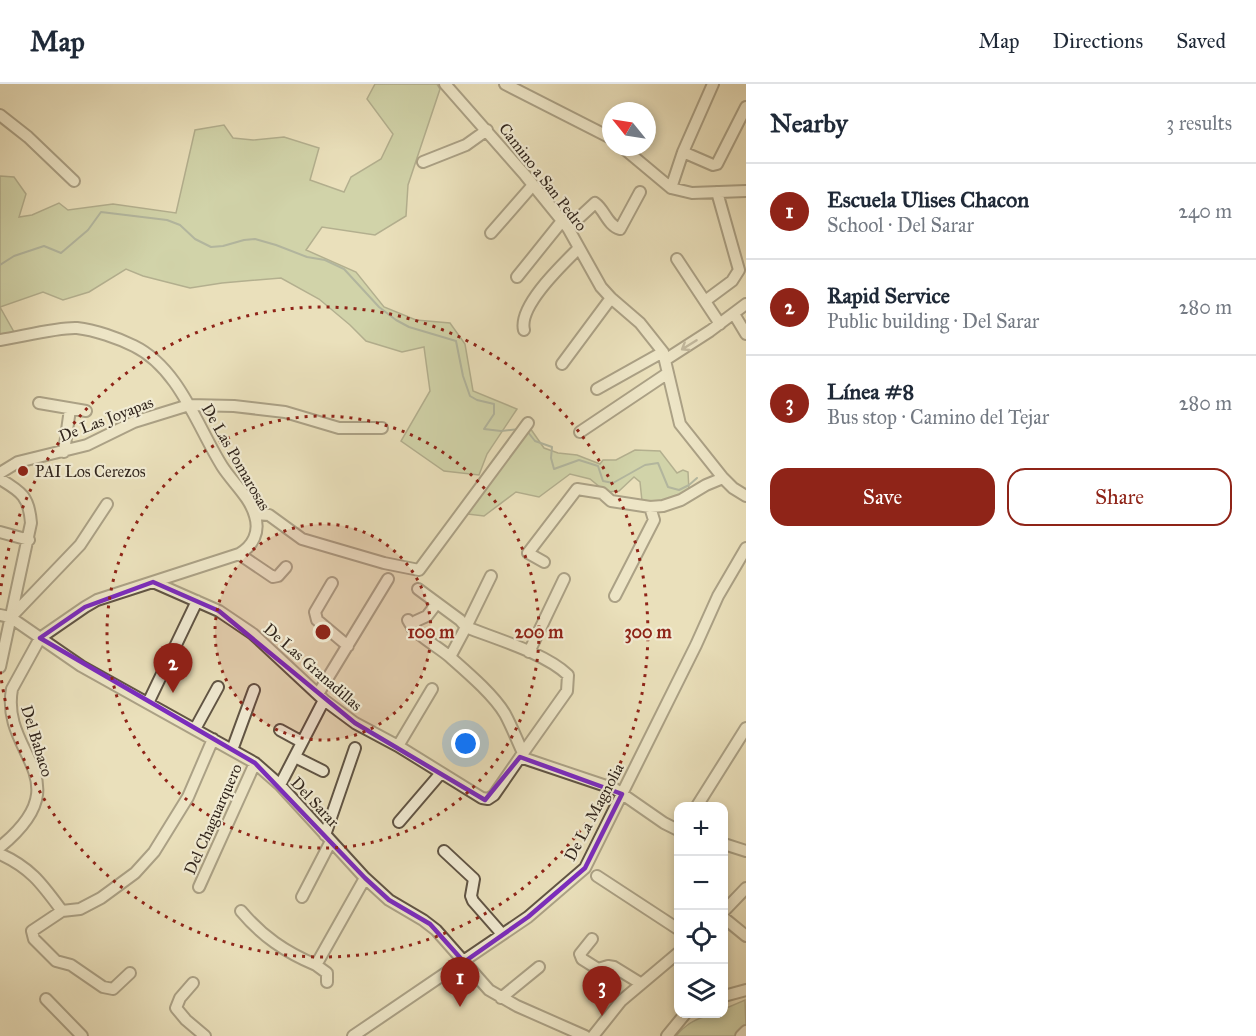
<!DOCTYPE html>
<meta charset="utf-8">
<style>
:root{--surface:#fff;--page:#f6f6f7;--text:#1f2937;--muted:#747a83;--line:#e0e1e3;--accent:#8f2418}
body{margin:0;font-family:"IM FELL Great Primer",serif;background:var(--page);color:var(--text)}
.controls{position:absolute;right:18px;bottom:18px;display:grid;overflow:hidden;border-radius:12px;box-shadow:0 3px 9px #0003}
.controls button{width:54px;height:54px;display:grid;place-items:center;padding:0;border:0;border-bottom:2px solid var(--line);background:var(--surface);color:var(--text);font:30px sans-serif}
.compass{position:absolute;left:602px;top:18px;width:54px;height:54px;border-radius:50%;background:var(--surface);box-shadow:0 3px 9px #0003;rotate:300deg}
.you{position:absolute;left:466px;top:660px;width:21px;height:21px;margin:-15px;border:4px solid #fff;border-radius:50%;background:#1a73e8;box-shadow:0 0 0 9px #1a73e833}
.badge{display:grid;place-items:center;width:39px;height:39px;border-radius:50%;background:var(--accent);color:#fff;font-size:20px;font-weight:700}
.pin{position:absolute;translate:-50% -50px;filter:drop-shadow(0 2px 3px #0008)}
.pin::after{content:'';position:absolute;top:32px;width:21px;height:18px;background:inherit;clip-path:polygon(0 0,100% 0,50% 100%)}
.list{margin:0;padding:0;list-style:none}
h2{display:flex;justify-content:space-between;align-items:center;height:78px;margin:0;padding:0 24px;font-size:26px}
h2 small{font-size:20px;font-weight:400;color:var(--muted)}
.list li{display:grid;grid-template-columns:39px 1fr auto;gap:18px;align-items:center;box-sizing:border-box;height:96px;padding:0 24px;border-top:2px solid var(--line)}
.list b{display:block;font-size:22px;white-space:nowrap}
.list p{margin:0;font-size:20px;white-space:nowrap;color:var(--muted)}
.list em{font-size:20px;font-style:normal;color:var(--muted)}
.actions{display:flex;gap:12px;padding:18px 24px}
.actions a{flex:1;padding:14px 0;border:2px solid var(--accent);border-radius:18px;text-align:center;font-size:21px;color:var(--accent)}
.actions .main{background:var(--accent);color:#fff}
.icon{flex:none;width:33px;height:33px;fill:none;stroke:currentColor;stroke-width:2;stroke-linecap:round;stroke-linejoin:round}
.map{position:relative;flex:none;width:746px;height:952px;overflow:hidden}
header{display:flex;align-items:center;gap:36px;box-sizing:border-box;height:84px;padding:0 30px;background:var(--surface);border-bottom:2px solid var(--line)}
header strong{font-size:28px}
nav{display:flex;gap:33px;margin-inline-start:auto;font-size:21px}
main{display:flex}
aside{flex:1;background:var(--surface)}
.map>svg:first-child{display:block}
.green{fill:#b3c393;stroke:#727458;stroke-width:1.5}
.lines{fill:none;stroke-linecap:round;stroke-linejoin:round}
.stream{stroke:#6f8078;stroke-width:2}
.minor-casing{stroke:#605444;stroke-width:14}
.minor{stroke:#f1ebd3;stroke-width:10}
.oneway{stroke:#928878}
.marked{fill:none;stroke:#7b2cbf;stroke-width:4.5;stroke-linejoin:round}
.ring{fill:none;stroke:#8f2418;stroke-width:3;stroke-dasharray:3 6}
.poi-dot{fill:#8f2418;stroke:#f1ebd3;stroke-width:2}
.labels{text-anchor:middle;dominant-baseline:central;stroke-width:4.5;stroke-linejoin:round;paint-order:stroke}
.street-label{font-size:16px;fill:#32261d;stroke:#f1ebd3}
.poi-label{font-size:16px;fill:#32261d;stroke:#f1ebd3;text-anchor:start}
.centre{fill:#8f2418;stroke:#f1ebd3;stroke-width:3}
.ring-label{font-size:18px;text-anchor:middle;font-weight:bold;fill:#8f2418;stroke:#f1ebd3;stroke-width:4.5;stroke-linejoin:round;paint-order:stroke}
</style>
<header>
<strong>Map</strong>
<nav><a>Map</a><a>Directions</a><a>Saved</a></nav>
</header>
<main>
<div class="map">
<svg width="746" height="952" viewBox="0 0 746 952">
<rect width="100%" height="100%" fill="#eae0bb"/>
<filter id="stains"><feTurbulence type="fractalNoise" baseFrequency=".00333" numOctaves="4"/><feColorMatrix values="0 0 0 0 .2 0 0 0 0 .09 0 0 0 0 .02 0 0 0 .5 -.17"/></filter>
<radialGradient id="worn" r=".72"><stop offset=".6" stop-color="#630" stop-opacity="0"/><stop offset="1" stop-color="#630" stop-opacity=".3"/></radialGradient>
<path class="green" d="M375 0H437L440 5 408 101 406 132 375 151 322 143 306 166 356 188 384 223 416 236 450 239 465 260 473 307 517 325 487 370 479 391 444 387 401 357 430 307 424 263 402 268 366 257 350 241 319 215 281 194 222 199 190 204 143 192 126 185 89 208 63 216 43 208 0 223 14 248 0 251V92L14 93 26 110 19 133 32 131 59 119 68 126 113 120 176 129 195 46 224 41 233 54 253 56 284 53 319 64 310 96 344 108 351 93 381 75 393 50 367 15Z
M530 344 544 364 558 369 577 371 600 380 603 376H616L635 366 660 367 677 389 683 386 688 388 689 407 656 419 642 417 640 398 634 393 619 407 606 408 590 395 570 390 539 413 516 408 484 432 467 430Z
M745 916 746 943 737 952H676C688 937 704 930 724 930V925Z"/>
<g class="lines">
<path class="stream" d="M0 181 14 172 44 162 61 169 88 146 101 128 167 136 180 141 195 155 211 163 223 162 244 156 255 155 276 161 307 173 325 176 344 185 379 223 396 236 409 243 456 257 463 292 470 312 477 316 494 320V330L484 345 501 347 520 345
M527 347 535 357 552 363 551 374 554 385 579 376 598 382 603 397 613 399 645 381 658 379 668 403 679 406 689 401 697 394"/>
<g class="minor-casing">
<path id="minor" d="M445 0 525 91 568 144 601 203 611 214 640 239 663 268 680 340 723 394 733 404 746 412
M505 0 611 54
M0 31 28 53 74 97
M622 63 671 104 692 109 746 107
M683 68 713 81 717 80 746 23
M423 78 466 61 487 46
M671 104 683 68 713 0
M568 144 595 119C605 126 607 141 620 145L640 108
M491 149 533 101
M677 175 720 240
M517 193 562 137
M705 217 732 197 739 186 717 108
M734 230 746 250
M524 246C518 222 563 180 579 164
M0 256C20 253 58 243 77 244 95 246 118 254 134 262 179 284 197 342 222 382 232 398 250 413 255 432 260 448 253 462 239 470L97 516 85 523 40 554 12 605C0 671 83 695 0 763
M665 276 710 247 746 220
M562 280 611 214
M597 305 663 268
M39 319 86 327
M580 348 668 289
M64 368 70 325
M0 389 18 378 87 361 134 338 189 321 234 322 285 328 339 344H382
M0 395C22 408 29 413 31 439L0 583
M255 430 269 431 302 455 384 479 419 486 528 339
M0 448 29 456
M239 470 273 493 278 492 286 483
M544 478 528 469 577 405 602 409 611 417 650 423 663 422 681 416 706 401 723 394
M153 498 219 527 253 550 324 616 355 639 398 662 482 714 488 715 494 711 523 669C517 656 512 643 505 630 494 611 467 588 450 573 436 561 416 552 408 536
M332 499 315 528 317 536 348 562
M418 505 460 536 466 543 491 492
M615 512 654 436 650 423
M0 531 10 533 81 582 255 679 280 701 365 794 389 816 423 836 436 846 489 906 517 922 585 952
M11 533 80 461 107 420
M412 544 416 537 427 532 437 519
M529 568 564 495
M450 573 466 543C496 555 545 569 568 591L567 607 523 669
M318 610 388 495
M148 619 197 517
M195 645 218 603
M280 646 302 658
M398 662 432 605
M232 666 254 606
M295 673 323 687
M520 673 615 705 664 739 678 746
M280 701 324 616
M697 722 746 644
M399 738 441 689
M325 751 355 664
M724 760 746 767
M444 767 474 795 471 812 473 817 502 850
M0 770C31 784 42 800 62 827
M597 792 678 845
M199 803 255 679
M302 813 331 757
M241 827C262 852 285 868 316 881
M724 827 746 804
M724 834 746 852
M592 855 580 870 582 875 598 885 608 882 614 883 640 899
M130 889 113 905 103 903 71 881 56 877 34 855 32 847 62 827 80 825 101 814 135 789 154 768 188 713 213 655
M327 898V889L316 881 365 794
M193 899 180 914 176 924 186 936 205 952
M724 912 746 906
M501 914 539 883
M46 915 82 952
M353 952 528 833 585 784 696 561 718 512 746 464
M593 952 621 917 678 869
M667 952 685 930
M741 952 746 947"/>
</g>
<use href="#minor" class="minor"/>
</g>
<defs><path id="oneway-shaft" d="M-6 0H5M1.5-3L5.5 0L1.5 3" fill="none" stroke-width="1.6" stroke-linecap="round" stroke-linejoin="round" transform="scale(1.5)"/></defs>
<use class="oneway" href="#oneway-shaft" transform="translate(689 261) rotate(148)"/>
<path d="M0 0H746V952H0ZM153 498 219 527 355 639 485 716 520 673 622 710 585 784 528 833 464 878 430 840 389 816 365 794 255 679 40 554 85 523Z" fill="#eae0bb" fill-opacity=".55" fill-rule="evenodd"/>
<path class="marked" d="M153 498 219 527 355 639 485 716 520 673 622 710 585 784 528 833 464 878 430 840 389 816 365 794 255 679 40 554 85 523Z"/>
<circle cx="323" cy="548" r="108" fill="#8f2418" fill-opacity=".12"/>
<g class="ring">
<circle cx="323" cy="548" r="108"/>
<circle cx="323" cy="548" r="216"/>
<path d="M0 511A325 325 0 1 1 0 585"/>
</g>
<circle class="poi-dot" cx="23" cy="387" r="6"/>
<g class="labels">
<g class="street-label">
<text transform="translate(543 93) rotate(52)">Camino a San Pedro</text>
<text transform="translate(106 335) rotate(-21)">De Las Joyapas</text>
<text transform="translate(236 373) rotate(60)">De Las Pomarosas</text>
<text transform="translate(313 583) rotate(41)">De Las Granadillas</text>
<text transform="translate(37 657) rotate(73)">Del Babaco</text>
<text transform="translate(315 718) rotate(47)">Del Sarar</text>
<text transform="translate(594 728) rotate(-62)">De La Magnolia</text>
<text transform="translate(213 735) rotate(-66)">Del Chaguarquero</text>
</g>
<g class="poi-label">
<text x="35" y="387">PAI Los Cerezos</text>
</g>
</g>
<circle cx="323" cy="548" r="9" class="centre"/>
<g class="ring-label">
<text x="431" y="554">100 m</text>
<text x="539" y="554">200 m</text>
<text x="648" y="554">300 m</text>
</g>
<rect width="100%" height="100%" filter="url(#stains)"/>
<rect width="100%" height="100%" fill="url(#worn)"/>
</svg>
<div class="controls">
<button>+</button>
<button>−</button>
<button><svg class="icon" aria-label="locate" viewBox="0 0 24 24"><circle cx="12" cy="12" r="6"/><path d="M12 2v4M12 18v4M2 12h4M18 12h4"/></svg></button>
<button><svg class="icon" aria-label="layers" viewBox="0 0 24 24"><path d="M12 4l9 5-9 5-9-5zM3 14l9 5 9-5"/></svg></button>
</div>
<svg class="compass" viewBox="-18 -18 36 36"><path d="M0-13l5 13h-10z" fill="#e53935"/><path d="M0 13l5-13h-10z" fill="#747a83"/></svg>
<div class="you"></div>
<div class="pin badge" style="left:460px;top:923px">1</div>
<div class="pin badge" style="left:173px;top:609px">2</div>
<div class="pin badge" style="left:602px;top:932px">3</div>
</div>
<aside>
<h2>Nearby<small>3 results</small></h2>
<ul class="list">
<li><span class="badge">1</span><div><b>Escuela Ulises Chacon</b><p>School · Del Sarar</p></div><em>240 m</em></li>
<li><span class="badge">2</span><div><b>Rapid Service</b><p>Public building · Del Sarar</p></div><em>280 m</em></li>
<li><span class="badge">3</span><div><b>Línea #8</b><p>Bus stop · Camino del Tejar</p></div><em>280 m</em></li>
</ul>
<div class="actions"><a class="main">Save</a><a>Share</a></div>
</aside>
</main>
